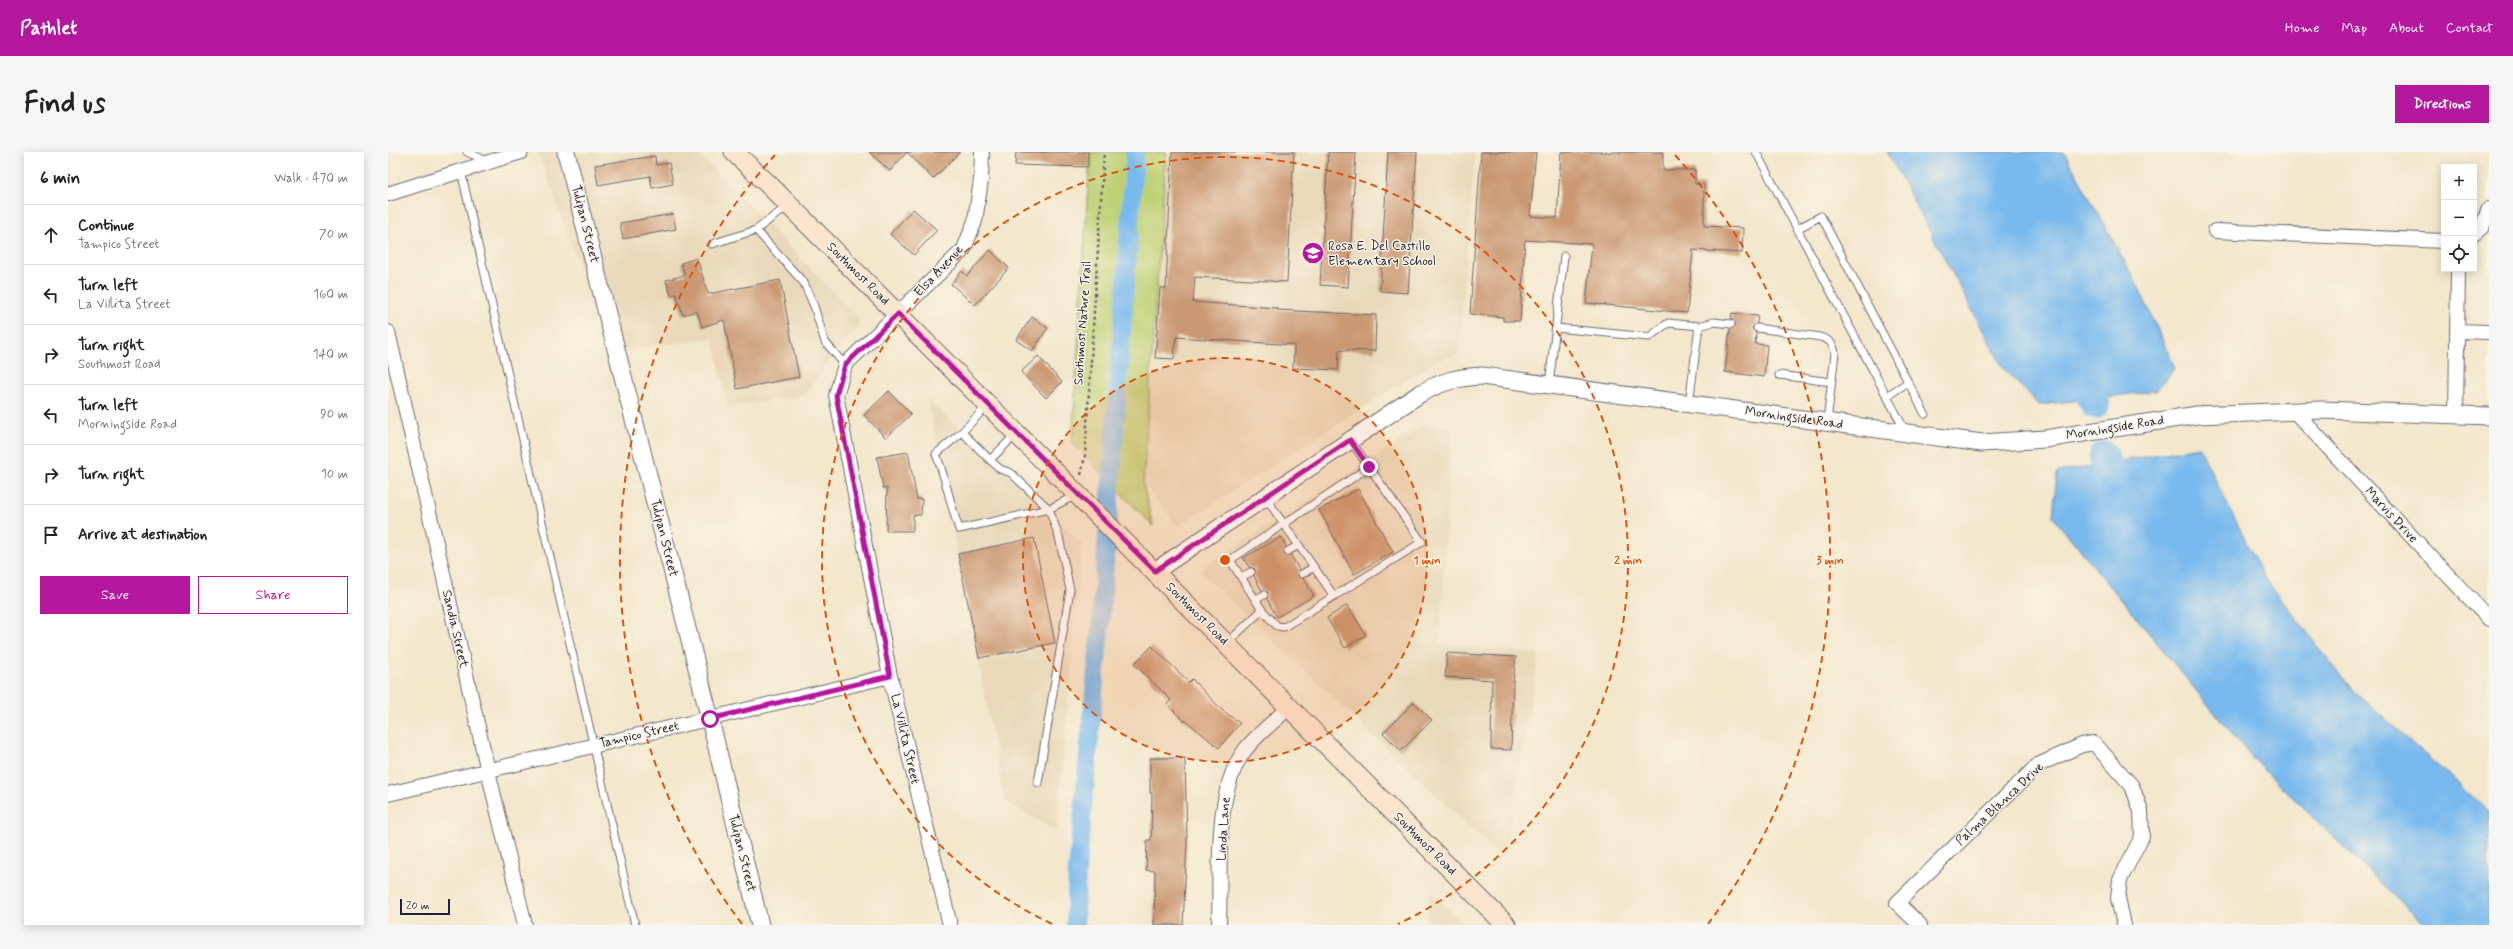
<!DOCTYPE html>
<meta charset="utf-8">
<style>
:root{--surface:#fff;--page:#f6f6f6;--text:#222;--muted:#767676;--line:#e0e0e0;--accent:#b5179e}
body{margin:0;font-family:Mynerve,sans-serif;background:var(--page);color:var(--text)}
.controls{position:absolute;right:12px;top:12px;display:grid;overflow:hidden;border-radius:0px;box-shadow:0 2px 10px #0003}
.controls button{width:36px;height:36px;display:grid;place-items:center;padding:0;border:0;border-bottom:1px solid var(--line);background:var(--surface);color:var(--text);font:20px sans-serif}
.scale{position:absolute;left:12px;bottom:10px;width:50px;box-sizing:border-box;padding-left:4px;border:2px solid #22223b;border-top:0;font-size:11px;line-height:14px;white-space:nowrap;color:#22223b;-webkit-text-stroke:3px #fcf5e5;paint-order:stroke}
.stop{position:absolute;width:12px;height:12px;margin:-9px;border:3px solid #b5179e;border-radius:50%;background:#fff}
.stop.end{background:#b5179e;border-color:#fff;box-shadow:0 1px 4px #0008}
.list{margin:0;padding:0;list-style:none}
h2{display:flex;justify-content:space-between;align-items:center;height:52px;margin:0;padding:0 16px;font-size:17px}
h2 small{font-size:13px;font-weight:400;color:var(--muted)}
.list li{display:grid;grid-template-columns:26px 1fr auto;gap:12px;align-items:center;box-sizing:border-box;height:60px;padding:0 16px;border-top:1px solid var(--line)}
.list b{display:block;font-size:15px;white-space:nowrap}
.list p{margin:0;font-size:13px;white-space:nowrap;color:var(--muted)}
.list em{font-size:13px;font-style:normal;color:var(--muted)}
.actions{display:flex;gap:8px;padding:12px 16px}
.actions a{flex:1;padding:9px 0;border:1px solid var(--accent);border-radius:0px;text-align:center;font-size:14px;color:var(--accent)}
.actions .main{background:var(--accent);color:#fff}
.icon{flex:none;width:22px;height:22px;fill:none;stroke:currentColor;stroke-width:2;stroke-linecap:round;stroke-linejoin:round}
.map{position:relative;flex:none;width:2101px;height:773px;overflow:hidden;border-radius:0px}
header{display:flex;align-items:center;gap:24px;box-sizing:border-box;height:56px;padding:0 20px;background:var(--accent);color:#fff}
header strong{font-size:19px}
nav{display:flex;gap:22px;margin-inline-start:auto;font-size:14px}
.intro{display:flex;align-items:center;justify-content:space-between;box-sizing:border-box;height:96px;padding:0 24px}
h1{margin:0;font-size:28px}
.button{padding:10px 18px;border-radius:0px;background:var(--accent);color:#fff;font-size:14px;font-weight:700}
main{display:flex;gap:24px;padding:0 24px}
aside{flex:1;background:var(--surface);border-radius:0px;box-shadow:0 2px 10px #0003}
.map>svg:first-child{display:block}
.built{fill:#e9d9ba}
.green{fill:#bdd073;stroke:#707957}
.water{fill:#79baee;stroke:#4e6e94}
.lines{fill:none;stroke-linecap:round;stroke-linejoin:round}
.canal{stroke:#79baee;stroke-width:18}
.river{stroke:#79baee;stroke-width:30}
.building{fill:#ca9973}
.service-casing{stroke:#6b676e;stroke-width:9}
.minor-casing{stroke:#6b676e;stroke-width:16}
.tertiary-casing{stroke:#6b676e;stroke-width:19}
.secondary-casing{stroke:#6b676e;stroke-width:21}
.path{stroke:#6b676e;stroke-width:2.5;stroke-dasharray:3 3;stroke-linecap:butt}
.service{stroke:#fff;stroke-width:7}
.minor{stroke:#fff;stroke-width:14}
.tertiary{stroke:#fff;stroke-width:17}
.secondary{stroke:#fce5cf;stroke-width:19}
.route{stroke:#b5179e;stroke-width:5}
.ring{fill:none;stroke:#de560e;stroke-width:2;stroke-dasharray:7 5}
.labels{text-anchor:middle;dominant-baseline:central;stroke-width:3;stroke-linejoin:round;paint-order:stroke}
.street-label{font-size:13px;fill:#22223b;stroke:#fcf5e5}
.poi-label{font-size:13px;fill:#22223b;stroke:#fcf5e5;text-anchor:start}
.centre{fill:#de560e;stroke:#fcf5e5;stroke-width:2}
.ring-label{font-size:12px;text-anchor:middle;font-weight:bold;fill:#de560e;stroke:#fcf5e5;stroke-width:3;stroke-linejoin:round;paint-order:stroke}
</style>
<header>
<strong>Pathlet</strong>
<nav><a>Home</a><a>Map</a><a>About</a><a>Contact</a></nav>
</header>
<div class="intro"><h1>Find us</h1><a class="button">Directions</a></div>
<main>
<aside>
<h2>6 min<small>Walk · 470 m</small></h2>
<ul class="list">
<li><svg class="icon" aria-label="ahead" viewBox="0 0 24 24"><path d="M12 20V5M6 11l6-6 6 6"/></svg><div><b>Continue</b><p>Tampico Street</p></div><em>70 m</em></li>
<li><svg class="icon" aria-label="left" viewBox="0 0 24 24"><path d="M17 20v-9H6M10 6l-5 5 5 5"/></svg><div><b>Turn left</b><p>La Villita Street</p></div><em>160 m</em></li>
<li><svg class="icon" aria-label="right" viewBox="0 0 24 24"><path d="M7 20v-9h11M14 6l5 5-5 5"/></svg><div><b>Turn right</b><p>Southmost Road</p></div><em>140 m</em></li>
<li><svg class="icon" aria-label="left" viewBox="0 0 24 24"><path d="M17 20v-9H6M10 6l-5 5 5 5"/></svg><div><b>Turn left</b><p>Morningside Road</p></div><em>90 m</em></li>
<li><svg class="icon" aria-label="right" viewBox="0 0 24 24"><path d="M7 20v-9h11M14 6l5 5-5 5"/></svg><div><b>Turn right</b></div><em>10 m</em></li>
<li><svg class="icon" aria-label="arrive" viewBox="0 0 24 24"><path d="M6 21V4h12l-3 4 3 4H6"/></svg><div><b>Arrive at destination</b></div></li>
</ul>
<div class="actions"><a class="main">Save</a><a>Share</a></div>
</aside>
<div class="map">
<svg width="2101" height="773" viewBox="0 0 2101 773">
<rect width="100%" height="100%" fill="#fcf5e5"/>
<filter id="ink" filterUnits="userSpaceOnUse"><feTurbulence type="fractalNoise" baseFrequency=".025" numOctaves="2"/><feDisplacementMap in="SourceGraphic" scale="8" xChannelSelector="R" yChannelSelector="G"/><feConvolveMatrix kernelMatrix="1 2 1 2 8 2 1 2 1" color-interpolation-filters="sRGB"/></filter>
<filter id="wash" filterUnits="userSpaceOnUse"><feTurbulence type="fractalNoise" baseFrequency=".012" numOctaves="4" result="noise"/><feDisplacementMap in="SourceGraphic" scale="16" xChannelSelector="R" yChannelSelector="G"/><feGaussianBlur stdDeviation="0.9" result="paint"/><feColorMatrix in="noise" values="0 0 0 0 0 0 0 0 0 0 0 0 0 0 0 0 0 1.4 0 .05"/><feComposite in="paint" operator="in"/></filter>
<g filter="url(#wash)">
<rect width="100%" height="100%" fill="#f3e7cc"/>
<path class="built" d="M150 0H309L471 166 468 179 449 198 417 243 340 255 325 186 222 200Z
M778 0H1087L1071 202 1049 208 790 374 755 332Z
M540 248 694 391 669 680 617 649Z
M1036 274 1064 276 1052 492 1151 502 1116 707 813 420 819 413Z
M1042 739 1076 773H1038Z"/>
<path class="green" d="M702 0H778L755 332 765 374 684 291Z"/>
<path class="water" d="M1499 0H1676L1750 134 1787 216 1768 239 1651 253 1616 217Z
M1811 295 1875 424 1966 540 2101 659V773H2036L1864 606 1665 365 1669 320Z"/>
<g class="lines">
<path class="canal" d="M687 773 689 720 713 466 747 0"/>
<path class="river" d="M1686 210 1707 252
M1716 304 1718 312 1740 347"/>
</g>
<g id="blocks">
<path class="building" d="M481 0H572L545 27 519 0 502 19Z
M628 0H700V15L627 13Z
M784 0H906L899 130 807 125 805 150 889 156V158L988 163 987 199 951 198 950 218 905 216 906 193 788 185 786 207 767 206 772 136H778Z
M940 0H968L960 135 932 133Z
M1000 0H1029L1020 141 992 139Z
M1093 0H1148L1142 64 1169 66 1173 0H1275V18H1307V32H1316V74L1355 76 1354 101 1305 98 1299 161 1198 151 1204 92 1137 88 1132 169H1115V165L1082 162Z
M267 4 268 13 281 11 285 32 264 36 262 24 210 33 207 13Z
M525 57 549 78 526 103 502 82Z
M285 62 288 77 235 87 232 71Z
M602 98 621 116 587 153 563 132 574 119 579 124Z
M309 106 320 142 392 128 411 225 349 237 336 168 314 175 309 159 295 163 288 142 283 143 278 128 297 123 293 111Z
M1344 161 1370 164 1369 171 1364 176 1368 181 1367 192 1379 193 1376 225 1337 220 1342 177 1348 172 1343 167Z
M644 165 660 176 644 199 628 188Z
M650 204 674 230 658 246 633 220Z
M501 239 523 262 498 286 476 263Z
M520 300 529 347H534L533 363H525V379H498L499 336H495L489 305Z
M970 337 1005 400 966 422 931 358Z
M893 385 898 394 896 402 903 403 911 418 910 424 916 427 926 444 889 465 879 447 880 440 874 439 866 424 867 417 861 415 855 406Z
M646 386 667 491 591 506 570 402Z
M959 453 978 483 957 496 939 466Z
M764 494 801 530 804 527 835 559 852 571 831 596 797 568V570L779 552 783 548 746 512Z
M1059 501 1128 505 1125 530 1123 598 1103 597 1104 528 1057 525Z
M1026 550 1044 568 1013 599 995 581Z
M762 606H797L799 689 795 773H766L767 719 758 718 759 688H763L764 641H762Z"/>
</g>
</g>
<g filter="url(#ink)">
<use href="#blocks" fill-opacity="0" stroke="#6b676e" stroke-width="1"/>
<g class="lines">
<g class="service-casing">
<path id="service" d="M79 0 99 9
M1368 0 1518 280
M73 19 247 773
M1409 77 1433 64 1520 230 1499 244
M368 78 416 131 426 154 437 190 457 213
M324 92 368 78 401 53
M1311 174 1326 170 1343 172
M1168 176 1261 185 1280 171 1311 174 1301 252
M1369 176 1432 185C1442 188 1445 191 1447 201L1439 270
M1391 223 1443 230
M1520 230 1537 262
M1161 233 1176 104
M599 254 574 280 548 302C558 327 562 352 571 377L661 357 688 343
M574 280 602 308 628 282
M602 308 612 317 623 321 661 357 671 385 682 438 650 631
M877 345 946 444
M900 399 911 393
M914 422 926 415
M853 425 863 420
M868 447 876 443
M874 458 842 408 981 315
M839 491 874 458 889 474 896 475 1034 390 962 288"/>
</g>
<g class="minor-casing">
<path id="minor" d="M0 42 133 0
M1827 79 2056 89
M2086 82 2094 75 2101 57
M2069 179 2101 180
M0 180 100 619 137 773
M1906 259 2101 467
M2068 263 2070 117
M0 642 502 524
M562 773 502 524 448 243 457 213 576 97 587 69 593 28 594 0
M831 773C833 721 825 640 857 598 869 582 887 569 901 555
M1532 773 1509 751 1650 613 1694 593 1706 591 1744 634 1753 659 1754 684 1732 728 1730 746 1736 773"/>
</g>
<g class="tertiary-casing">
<path id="tertiary" d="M178 0 322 567 372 773
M767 419 1030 243C1052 230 1069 225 1094 224L1594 291 1657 287 1809 263 1934 258 2101 264"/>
</g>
<g class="secondary-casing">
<path id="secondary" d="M346 0 380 32 1118 773"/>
</g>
<path class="path" d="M693 323 697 304 716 0"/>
<use href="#service" class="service"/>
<use href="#minor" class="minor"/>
<use href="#tertiary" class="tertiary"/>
<use href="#secondary" class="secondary"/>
</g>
</g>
<g class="lines" filter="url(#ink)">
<path class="route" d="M322 567 502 524 448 243 457 213 510 162 767 419 962 288 981 315"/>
</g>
<circle cx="837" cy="408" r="202" fill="#de560e" fill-opacity=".12"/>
<g class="ring">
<circle cx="837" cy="408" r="202"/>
<path d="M664 772A403 403 0 1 1 1010 772"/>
<path d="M354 772A605 605 0 0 1 387 3M1287 3A605 605 0 0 1 1320 772"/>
</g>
<defs>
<g id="school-disc" transform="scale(1.15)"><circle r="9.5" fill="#b5179e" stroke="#fcf5e5"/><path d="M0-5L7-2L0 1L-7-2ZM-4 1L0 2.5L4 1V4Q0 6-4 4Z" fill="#fff"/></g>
</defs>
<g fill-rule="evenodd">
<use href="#school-disc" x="925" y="101"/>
</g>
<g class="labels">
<g class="street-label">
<text transform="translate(197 72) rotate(76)">Tulipan Street</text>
<text transform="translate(551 119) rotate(-47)">Elsa Avenue</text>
<text transform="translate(470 122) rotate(45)">Southmost Road</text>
<text transform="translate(695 171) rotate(-86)">Southmost Nature Trail</text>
<text transform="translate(1406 266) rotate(8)">Morningside Road</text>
<text transform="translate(1727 276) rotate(-9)">Morningside Road</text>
<text transform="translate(2003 363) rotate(47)">Marvis Drive</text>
<text transform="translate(276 386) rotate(76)">Tulipan Street</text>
<text transform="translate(809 462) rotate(45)">Southmost Road</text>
<text transform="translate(67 477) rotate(77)">Sandia Street</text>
<text transform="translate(251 583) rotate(-13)">Tampico Street</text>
<text transform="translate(517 587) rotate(77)">La Villita Street</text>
<text transform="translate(1612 652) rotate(-43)">Palma Blanca Drive</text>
<text transform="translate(836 677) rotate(-86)">Linda Lane</text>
<text transform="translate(1037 692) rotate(45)">Southmost Road</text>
<text transform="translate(354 701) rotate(76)">Tulipan Street</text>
</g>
<g class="poi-label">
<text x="940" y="94">Rosa E. Del Castillo<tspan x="940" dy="15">Elementary School</tspan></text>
</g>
</g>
<circle cx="837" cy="408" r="6" class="centre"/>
<g class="ring-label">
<text x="1039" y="412">1 min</text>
<text x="1240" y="412">2 min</text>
<text x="1442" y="412">3 min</text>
</g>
</svg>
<div class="controls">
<button>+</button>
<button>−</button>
<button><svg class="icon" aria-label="locate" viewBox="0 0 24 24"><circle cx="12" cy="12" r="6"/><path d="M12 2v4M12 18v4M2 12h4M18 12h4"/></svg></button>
</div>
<div class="scale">20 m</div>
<div class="stop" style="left:322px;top:567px"></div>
<div class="stop end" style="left:981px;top:315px"></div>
</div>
</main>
